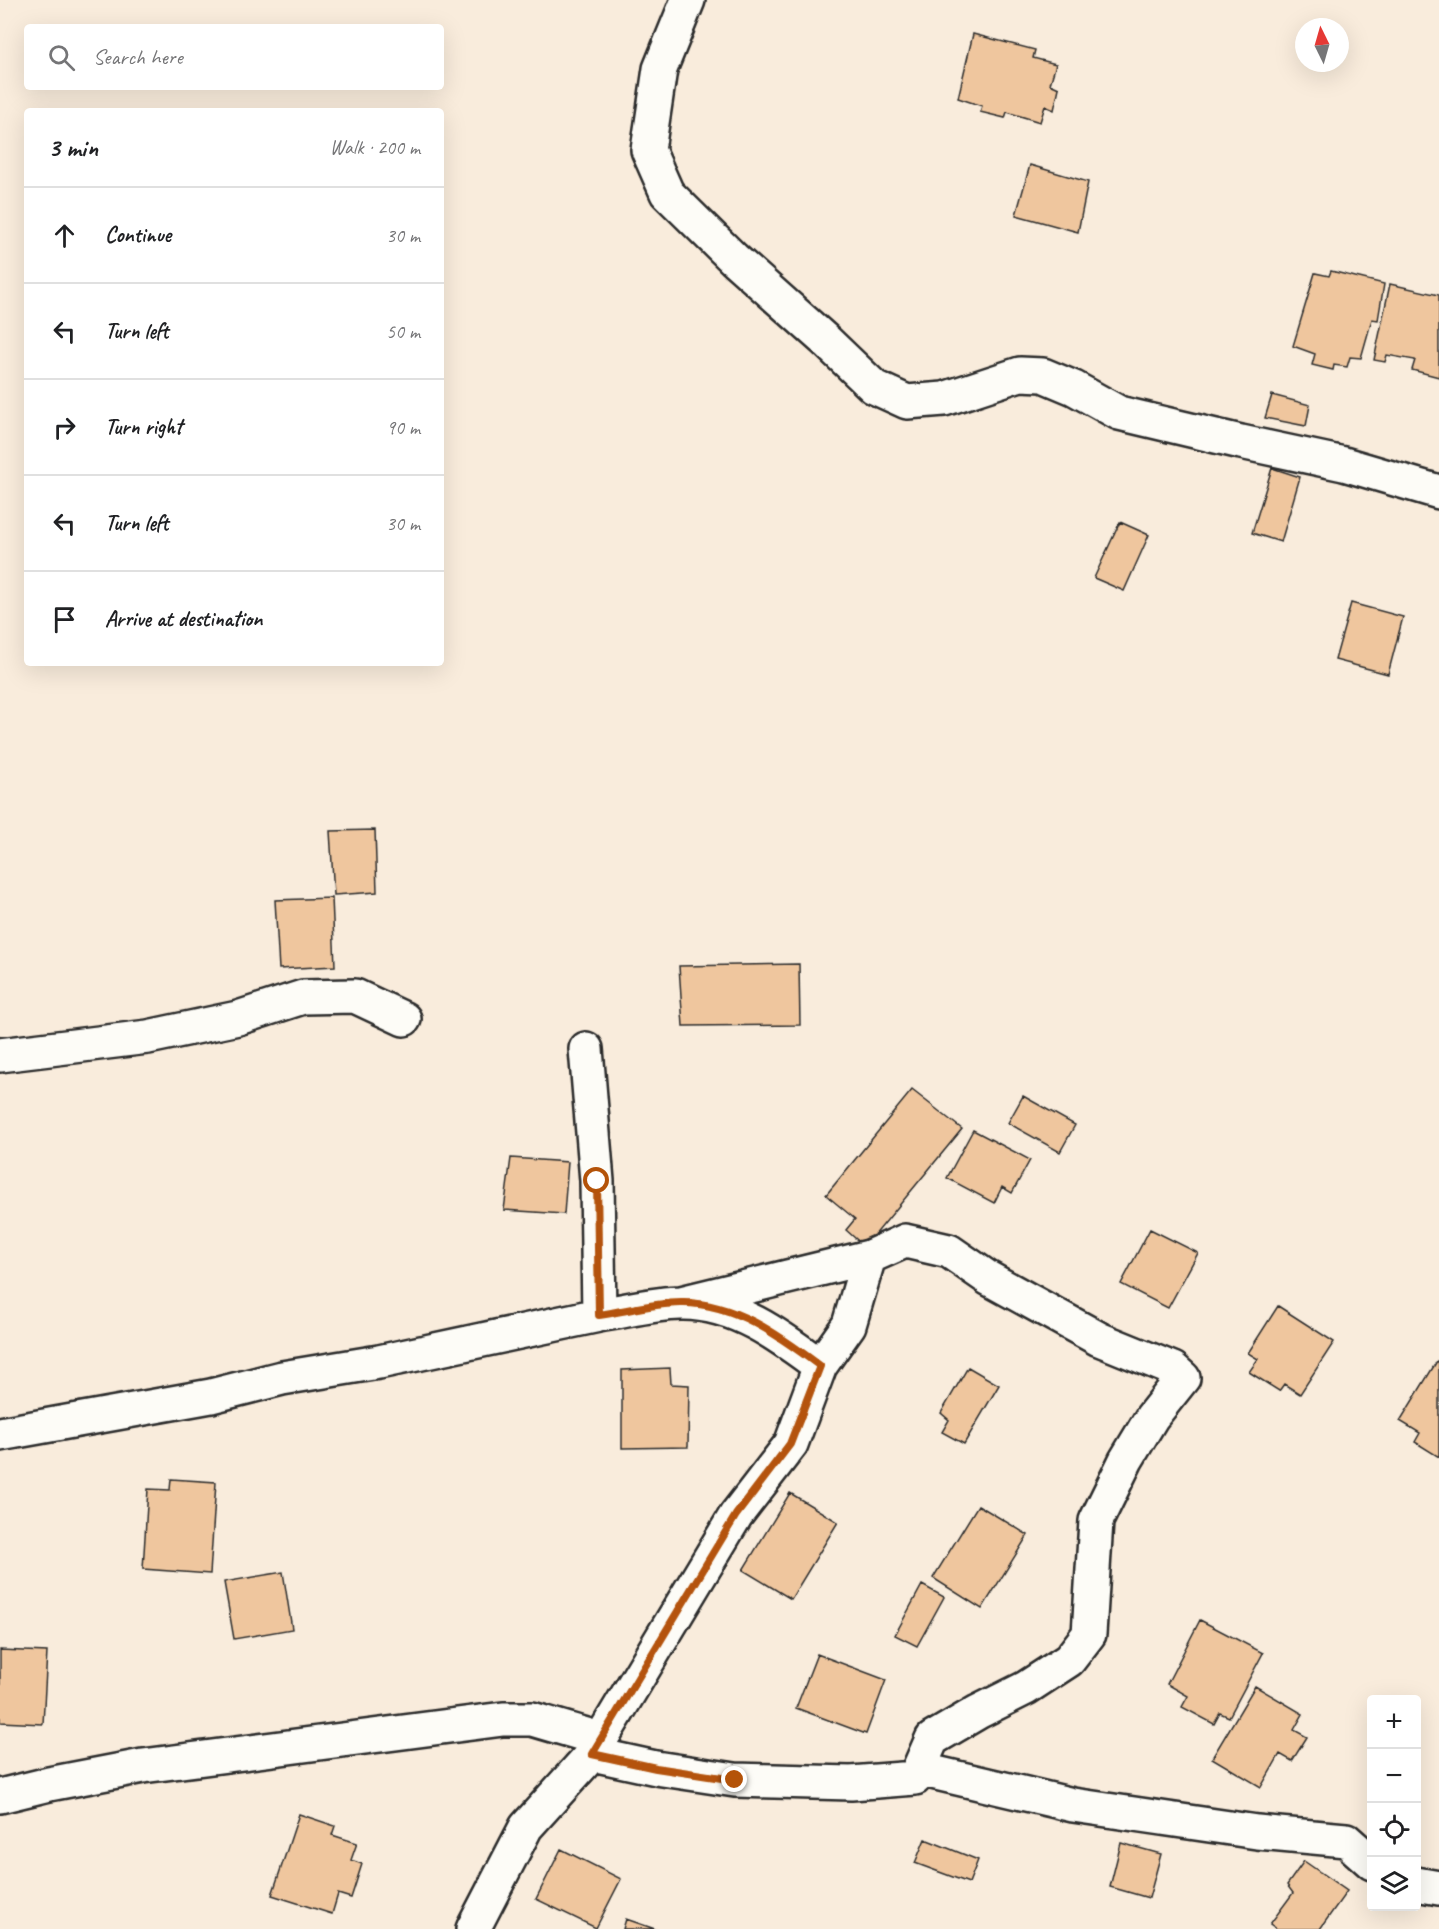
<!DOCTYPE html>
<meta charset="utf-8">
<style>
:root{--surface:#fff;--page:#f6f6f6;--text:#202124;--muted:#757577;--line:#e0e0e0}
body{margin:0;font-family:Caveat,sans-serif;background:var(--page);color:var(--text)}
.controls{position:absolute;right:18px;bottom:18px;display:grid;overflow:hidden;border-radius:6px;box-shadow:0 6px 24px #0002}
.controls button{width:54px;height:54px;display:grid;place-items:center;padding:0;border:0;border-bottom:2px solid var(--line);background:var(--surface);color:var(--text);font:30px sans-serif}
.compass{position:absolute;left:1295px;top:18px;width:54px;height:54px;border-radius:50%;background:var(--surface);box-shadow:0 6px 24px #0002;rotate:355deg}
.stop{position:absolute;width:18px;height:18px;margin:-14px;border:4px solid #b45309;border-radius:50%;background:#fff}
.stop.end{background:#b45309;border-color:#fff;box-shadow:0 2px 6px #0008}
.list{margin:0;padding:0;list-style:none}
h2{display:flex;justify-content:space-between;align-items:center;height:78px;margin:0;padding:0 24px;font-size:26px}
h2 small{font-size:20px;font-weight:400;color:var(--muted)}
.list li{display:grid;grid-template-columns:39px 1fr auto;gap:18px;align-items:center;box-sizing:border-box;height:96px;padding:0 24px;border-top:2px solid var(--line)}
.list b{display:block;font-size:22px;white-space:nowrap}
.list em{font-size:20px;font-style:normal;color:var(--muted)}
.icon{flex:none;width:33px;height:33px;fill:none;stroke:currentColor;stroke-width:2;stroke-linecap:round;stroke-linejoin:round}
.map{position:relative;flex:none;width:1439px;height:1929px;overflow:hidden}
.search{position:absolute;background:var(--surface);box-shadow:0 6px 24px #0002;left:24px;top:24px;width:420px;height:66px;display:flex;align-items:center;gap:15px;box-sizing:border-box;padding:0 21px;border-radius:6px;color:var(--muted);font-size:22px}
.panel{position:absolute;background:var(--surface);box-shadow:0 6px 24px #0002;left:24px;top:108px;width:420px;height:558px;border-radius:6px}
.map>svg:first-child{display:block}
.building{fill:#efc69e;stroke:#2b2b2b;stroke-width:1.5}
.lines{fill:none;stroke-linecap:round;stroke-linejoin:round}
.minor-casing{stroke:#2b2b2b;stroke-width:38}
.minor{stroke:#fdfcf7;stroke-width:33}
.route{stroke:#b45309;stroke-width:8}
</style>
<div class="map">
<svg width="1439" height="1929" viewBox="0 0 1439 1929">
<rect width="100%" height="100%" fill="#f9ecdc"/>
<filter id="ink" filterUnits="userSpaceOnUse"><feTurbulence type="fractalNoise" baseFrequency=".0167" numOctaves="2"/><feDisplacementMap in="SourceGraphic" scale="12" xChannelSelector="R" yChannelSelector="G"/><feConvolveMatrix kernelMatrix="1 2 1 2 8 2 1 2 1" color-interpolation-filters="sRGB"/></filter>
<g filter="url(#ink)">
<path class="building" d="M973 34 1035 50 1033 58 1056 64 1050 84 1059 88 1054 110 1045 106 1040 122 1007 112 1005 118 980 112 982 106 958 98Z
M1030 165 1088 182 1078 232 1016 215Z
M1331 271 1384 284 1378 320 1372 319 1361 358 1350 357 1347 367 1334 365 1333 370 1312 365 1315 354 1293 346 1315 273 1329 276Z
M1390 284 1439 295V377L1412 370 1415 360 1387 355 1385 362 1374 360Z
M1272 395 1310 405 1306 426 1265 418Z
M1272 468 1300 477 1281 542 1252 533Z
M1120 522 1149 535 1124 591 1094 578Z
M1351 603 1403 617 1388 674 1335 660Z
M375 830 377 892 334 895 330 831Z
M332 898 335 966 279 969 275 900Z
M799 964 800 1025 683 1026 679 966Z
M912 1090 962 1129 865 1247 846 1230 855 1219 826 1195Z
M1023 1096 1075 1125 1060 1152 1008 1123Z
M973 1130 1030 1160 1012 1193 1002 1187 994 1203 947 1178Z
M511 1158 568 1162 564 1214 504 1210Z
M1150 1229 1198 1253 1168 1308 1121 1284Z
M1278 1306 1334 1342 1300 1394 1284 1384 1279 1391 1249 1372 1258 1359 1248 1353Z
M1437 1361 1439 1363V1457L1415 1442 1420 1433 1400 1421Z
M968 1367 999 1385 964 1444 942 1432 949 1420 941 1413Z
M670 1368 671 1384 689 1385 688 1447 622 1448V1370Z
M171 1479 216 1482 210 1574 143 1569 148 1489 170 1490Z
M790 1493 838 1522 791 1599 743 1570Z
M978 1505 1028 1535 982 1609 933 1578Z
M283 1572 292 1629 234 1639 224 1582Z
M922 1585 944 1597 917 1646 895 1635Z
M1200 1620 1263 1653 1229 1717 1220 1713 1214 1724 1182 1707 1188 1696 1167 1684Z
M0 1650 47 1652 43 1724 0 1722Z
M817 1654 886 1680 866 1734 796 1708Z
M1255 1686 1303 1714 1294 1730 1307 1737 1292 1761 1280 1754 1261 1787 1212 1758Z
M299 1814 335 1826 332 1835 357 1843 351 1860 362 1864 351 1898 338 1894 332 1914 272 1895Z
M925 1839 978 1860 969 1883 915 1863Z
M1121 1843 1161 1854 1149 1898 1110 1887Z
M561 1849 621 1879 596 1928 536 1899Z
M1304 1861 1347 1891 1320 1929H1277L1270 1924 1293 1893 1287 1885Z
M626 1919 655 1929H623Z"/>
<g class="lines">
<g class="minor-casing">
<path id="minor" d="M688 0 660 69 648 150 667 193 734 259 825 340 874 387 907 402 944 399 1020 374 1043 375 1074 388 1119 413 1241 442 1344 464 1439 492
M0 1055 148 1037 238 1018 303 997 355 996 404 1019
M599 1315C626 1311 654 1303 681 1303 734 1302 780 1336 820 1366L849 1325 869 1257 681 1303
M820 1366 791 1444 736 1515 592 1754 656 1768 735 1780 851 1783 915 1778 932 1739 978 1712 1026 1688 1069 1660 1089 1634 1096 1521 1126 1460 1152 1417 1183 1378 1173 1369 1099 1339 988 1278 949 1251 905 1241 869 1257
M0 1434 211 1396 282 1378 379 1362 599 1315 597 1181 586 1049
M919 1769 1073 1805 1257 1832 1346 1840 1372 1863
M0 1796 49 1784 143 1766 503 1719H532L600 1739
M1416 1884 1439 1888
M473 1929 526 1827 592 1754"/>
</g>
<use href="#minor" class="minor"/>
</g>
</g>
<g class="lines" filter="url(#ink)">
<path class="route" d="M597 1181 599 1315C626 1311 654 1303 681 1303 734 1302 780 1336 820 1366L790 1444 736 1515 592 1754 656 1768 735 1780"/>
</g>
</svg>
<div class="controls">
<button>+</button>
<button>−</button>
<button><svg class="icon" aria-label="locate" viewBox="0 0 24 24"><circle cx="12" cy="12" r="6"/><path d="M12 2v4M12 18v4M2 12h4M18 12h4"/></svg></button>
<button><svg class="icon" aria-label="layers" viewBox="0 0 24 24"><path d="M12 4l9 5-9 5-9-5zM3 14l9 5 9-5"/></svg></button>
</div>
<svg class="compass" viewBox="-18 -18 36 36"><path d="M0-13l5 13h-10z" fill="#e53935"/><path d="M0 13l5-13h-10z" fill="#757577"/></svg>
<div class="stop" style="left:597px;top:1181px"></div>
<div class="stop end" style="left:735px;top:1780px"></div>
<div class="search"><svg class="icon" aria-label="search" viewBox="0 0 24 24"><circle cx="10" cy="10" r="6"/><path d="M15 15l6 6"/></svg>Search here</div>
<section class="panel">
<h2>3 min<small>Walk · 200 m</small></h2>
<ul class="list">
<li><svg class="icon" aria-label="ahead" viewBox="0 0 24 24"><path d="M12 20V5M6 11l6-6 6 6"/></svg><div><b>Continue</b></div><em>30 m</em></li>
<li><svg class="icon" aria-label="left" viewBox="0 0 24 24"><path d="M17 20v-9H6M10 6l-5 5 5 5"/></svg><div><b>Turn left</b></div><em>50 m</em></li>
<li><svg class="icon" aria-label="right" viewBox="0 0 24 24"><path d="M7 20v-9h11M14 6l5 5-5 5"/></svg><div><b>Turn right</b></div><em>90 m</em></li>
<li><svg class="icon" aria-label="left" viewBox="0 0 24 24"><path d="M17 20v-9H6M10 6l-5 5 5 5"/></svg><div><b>Turn left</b></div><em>30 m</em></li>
<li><svg class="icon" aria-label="arrive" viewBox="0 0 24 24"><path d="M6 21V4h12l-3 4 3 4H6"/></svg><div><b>Arrive at destination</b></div></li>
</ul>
</section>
</div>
